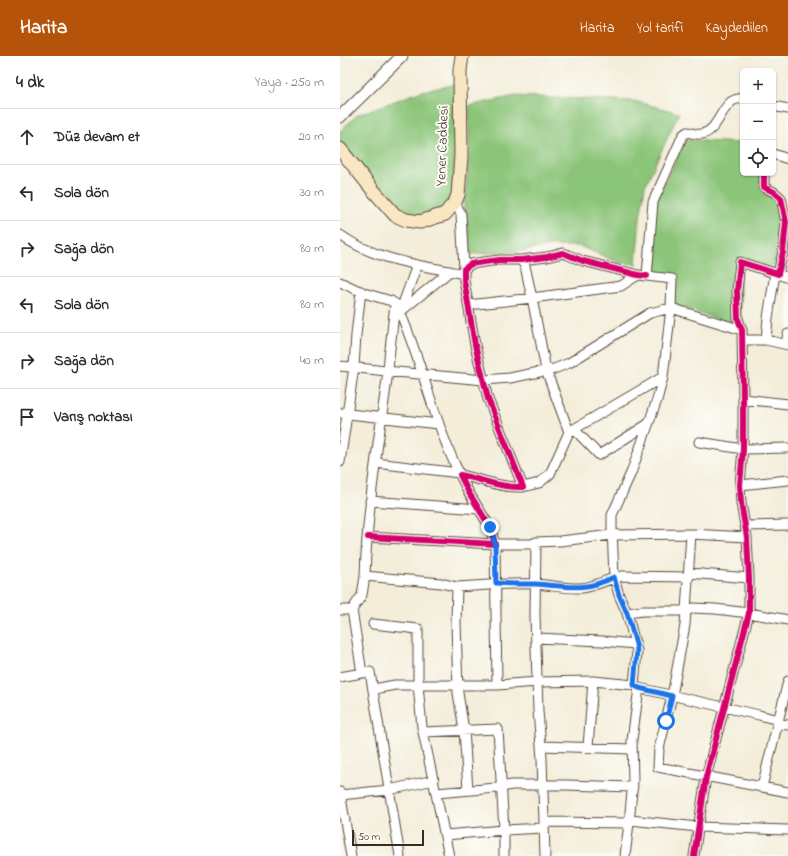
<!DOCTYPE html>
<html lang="tr">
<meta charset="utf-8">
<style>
:root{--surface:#fff;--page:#f2f2f3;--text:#2b2b33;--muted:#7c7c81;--line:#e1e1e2;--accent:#b45309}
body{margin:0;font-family:"Indie Flower",sans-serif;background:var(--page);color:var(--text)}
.controls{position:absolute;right:12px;top:12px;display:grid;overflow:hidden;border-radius:6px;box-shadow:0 1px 3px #0004}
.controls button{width:36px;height:36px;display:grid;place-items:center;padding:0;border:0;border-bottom:1px solid var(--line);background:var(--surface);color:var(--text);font:20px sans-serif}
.scale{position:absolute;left:12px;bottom:10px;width:72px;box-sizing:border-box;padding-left:4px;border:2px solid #3b2a1e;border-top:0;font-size:11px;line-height:14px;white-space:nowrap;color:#3b2a1e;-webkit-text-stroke:3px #fdfcf7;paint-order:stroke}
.stop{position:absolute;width:12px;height:12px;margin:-9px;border:3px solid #1a73e8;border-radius:50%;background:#fff}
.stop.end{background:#1a73e8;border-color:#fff;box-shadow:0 1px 4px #0008}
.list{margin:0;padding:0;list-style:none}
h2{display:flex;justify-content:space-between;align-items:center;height:52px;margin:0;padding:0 16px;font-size:17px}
h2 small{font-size:13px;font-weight:400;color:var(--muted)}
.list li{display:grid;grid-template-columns:26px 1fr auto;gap:12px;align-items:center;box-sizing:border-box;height:56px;padding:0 16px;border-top:1px solid var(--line)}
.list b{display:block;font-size:15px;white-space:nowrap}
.list em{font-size:13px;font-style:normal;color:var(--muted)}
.icon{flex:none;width:22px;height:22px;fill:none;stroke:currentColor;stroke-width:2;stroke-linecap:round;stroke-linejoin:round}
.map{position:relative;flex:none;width:448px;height:800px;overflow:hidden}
header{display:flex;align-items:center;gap:24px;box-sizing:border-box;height:56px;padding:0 20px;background:var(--accent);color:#fff}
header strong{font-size:19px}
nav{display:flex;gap:22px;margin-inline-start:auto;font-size:14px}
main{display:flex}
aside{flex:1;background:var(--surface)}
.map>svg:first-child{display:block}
.green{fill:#8bc579;stroke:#63784c}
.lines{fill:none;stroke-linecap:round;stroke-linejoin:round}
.minor-casing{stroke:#57473a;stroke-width:11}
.tertiary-casing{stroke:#57473a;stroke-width:13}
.secondary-casing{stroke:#57473a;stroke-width:15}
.minor{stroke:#fff;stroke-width:9}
.tertiary{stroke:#fff;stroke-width:11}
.secondary{stroke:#f9e7c3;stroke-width:13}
.cycleway-casing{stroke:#fdfcf7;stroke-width:8}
.cycleway{stroke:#d6006c;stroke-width:6}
.route{stroke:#1a73e8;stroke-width:5}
.labels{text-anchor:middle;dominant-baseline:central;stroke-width:4;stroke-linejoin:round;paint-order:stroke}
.street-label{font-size:14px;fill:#3b2a1e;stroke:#fdfcf7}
</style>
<header>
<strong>Harita</strong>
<nav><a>Harita</a><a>Yol tarifi</a><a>Kaydedilen</a></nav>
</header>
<main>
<aside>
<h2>4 dk<small>Yaya · 250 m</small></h2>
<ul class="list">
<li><svg class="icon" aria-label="ahead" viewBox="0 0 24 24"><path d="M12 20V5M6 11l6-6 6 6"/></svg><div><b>Düz devam et</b></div><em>20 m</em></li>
<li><svg class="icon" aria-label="left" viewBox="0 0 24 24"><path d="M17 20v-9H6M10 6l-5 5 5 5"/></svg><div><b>Sola dön</b></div><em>30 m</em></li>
<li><svg class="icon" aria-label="right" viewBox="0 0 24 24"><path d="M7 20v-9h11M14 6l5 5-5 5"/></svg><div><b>Sağa dön</b></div><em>80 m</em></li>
<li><svg class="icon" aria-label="left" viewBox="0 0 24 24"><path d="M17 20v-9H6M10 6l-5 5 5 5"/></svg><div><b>Sola dön</b></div><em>80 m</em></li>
<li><svg class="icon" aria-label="right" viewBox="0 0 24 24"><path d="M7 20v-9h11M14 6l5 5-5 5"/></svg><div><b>Sağa dön</b></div><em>40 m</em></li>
<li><svg class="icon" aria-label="arrive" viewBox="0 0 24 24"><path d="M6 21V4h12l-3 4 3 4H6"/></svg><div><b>Varış noktası</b></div></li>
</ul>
</aside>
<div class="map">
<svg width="448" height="800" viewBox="0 0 448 800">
<rect width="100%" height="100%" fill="#fdfcf7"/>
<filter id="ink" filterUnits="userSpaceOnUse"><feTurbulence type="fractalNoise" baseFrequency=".025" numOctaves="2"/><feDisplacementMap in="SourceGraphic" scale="8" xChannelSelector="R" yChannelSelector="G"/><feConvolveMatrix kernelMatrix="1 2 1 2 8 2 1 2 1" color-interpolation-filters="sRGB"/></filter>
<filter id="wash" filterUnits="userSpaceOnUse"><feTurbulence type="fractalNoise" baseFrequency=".012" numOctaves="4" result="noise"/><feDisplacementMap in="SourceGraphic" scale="16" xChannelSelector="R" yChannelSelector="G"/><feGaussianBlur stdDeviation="0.9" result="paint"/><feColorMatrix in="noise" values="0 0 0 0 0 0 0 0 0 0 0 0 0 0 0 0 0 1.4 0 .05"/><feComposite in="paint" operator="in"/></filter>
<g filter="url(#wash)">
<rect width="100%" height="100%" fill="#f3edd9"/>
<path class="green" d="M118 28 113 140C110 143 108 147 105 150 96 158 79 161 67 156 54 151 15 102 4 89L0 87V75L17 59 82 35Z
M175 40 294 45 339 57 305 130 300 162 296 208 281 207 239 190H210L186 195 131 198 124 149 129 101V50Z
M346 84 403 87V117H421V132L437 144 440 176 435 210 400 205V270L334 249 336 219 310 217 315 146Z"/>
</g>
<g filter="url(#ink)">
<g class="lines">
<g class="minor-casing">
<path id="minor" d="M433 50 448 53
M433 98 448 103
M115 146 121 158 124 213
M0 179C37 205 81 209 124 218
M181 204 185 210 192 242 206 314 229 376 323 321
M438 218 448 222
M0 226 24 237 51 245 57 249C82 304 93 365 120 419
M128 249 192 242 281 230 298 219
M60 256 110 215
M60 256 77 209
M402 284H426L448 289
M426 284 428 262 435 217
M446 288 448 278
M0 310 46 315 144 324 170 322 214 313 229 307 310 257 331 252 402 274
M403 343 448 348
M0 357 99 368
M234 373 259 399 308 368
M359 386 403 393 448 392
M0 406 14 311 16 279 21 235
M36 407 119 417
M400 429 448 424
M183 431 199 427 210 418 229 376
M30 445 139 453
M406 470 448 469
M28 481 155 488 150 471 129 437 120 419C141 423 161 432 183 431L148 343 135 289 124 224V213L131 208 144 206 160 204H181L207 201 223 197 243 205 298 219 307 220
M407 481 351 478 345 569 332 640 319 693 318 711 448 736
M196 486 195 559 198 655 202 702 204 766
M349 517 409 522
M25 520C27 452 39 383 48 316L49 302 55 248
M0 554H12L22 539 25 520 101 527 117 531
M12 554 22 617 30 616 60 800
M287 557 303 555H347L353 552 375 553 409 557 448 564
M33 568 78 573V629L82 671 109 800
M196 582 262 585 296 588
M0 621 22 617
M294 629 297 595 287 557 279 539 274 521 272 471V459L291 417 317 344 323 321 331 252 332 223 307 220 313 146 343 79 347 76C352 77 358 79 362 78 377 75 380 54 391 46 394 43 399 43 403 42
M299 632 294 629 253 625 198 626 157 629 155 488H192L196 486 220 485 272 479 351 478
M34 633 55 629H157
M83 676 158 673 164 774 105 779
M201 690 292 693
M248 691 253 625
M422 731 448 625
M128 734 124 674 118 637 116 566 117 531C143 529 169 527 196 528 211 529 226 533 242 532 257 530 269 522 283 520L349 521
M0 736 11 800
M96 737 156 732 172 729H225L293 731
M0 739 49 734 94 724
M290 764 358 771 448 774
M289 767 293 725 292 684 299 632 419 659 438 664 441 668 448 669
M164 800V774L204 772
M205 800 204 766 289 767 285 800
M354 800 366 721 409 557V522L407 481 401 447 400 429 403 393V343L402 274 398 263 397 235 400 206 438 218 443 196 446 166 441 142 434 136 424 131V117"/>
</g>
<g class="tertiary-casing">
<path id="tertiary" d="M0 61 62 0"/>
</g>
<g class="secondary-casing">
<path id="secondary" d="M0 93 33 134 55 159 66 164 80 166 105 158 115 146 118 139 121 100 120 14 122 0"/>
</g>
<use href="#minor" class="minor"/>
<use href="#tertiary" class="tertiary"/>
<use href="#secondary" class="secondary"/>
<g class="cycleway-casing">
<path id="cycleway" d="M28 481 155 488 150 471 129 437 120 419C141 423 161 432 183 431L148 343 135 289 124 224V213L131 208 144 206 160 204H181L207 201 223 197 243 205 298 219 307 220
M354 800 366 721 409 557V522L407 481 401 447 400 429 403 393V343L402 274 398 263 397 235 400 206 438 218 443 196 446 166 441 142 434 136 424 131V117"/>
</g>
<use href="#cycleway" class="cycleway"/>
</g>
</g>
<g class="lines" filter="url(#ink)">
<path class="route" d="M150 471 155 488 156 527C169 528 182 528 196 528 227 530 245 536 274 521L279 539 287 557 296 588 297 595 294 629 299 632 332 640 326 665"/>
</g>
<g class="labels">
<g class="street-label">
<text transform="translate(103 90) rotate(-88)">Yener Caddesi</text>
</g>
</g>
</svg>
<div class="controls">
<button>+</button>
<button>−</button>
<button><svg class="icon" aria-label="locate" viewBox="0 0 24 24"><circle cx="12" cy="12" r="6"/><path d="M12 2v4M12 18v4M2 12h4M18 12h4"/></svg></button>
</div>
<div class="scale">50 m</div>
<div class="stop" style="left:326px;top:665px"></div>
<div class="stop end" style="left:150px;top:471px"></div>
</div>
</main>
